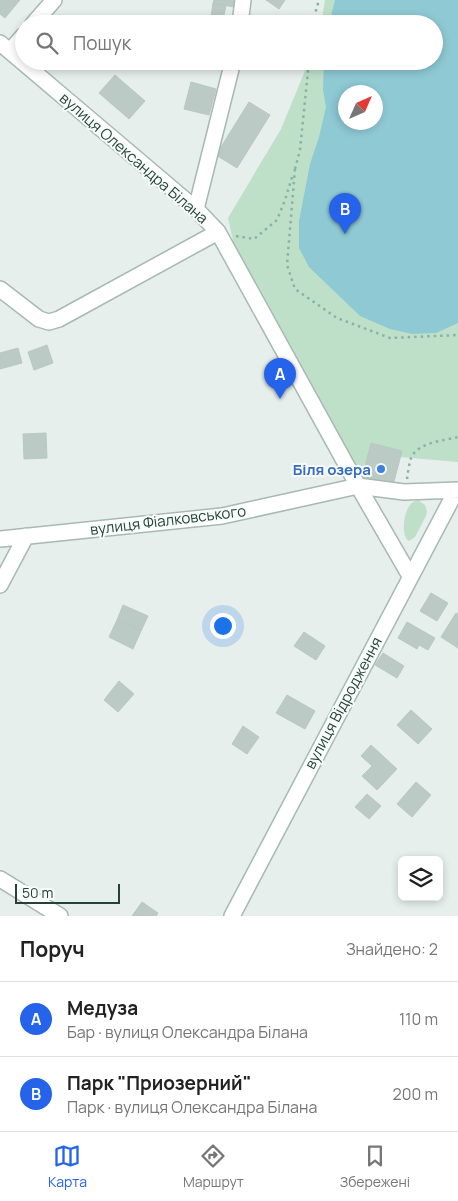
<!DOCTYPE html>
<html lang="uk">
<meta charset="utf-8">
<style>
:root{--surface:#fff;--page:#f6f6f6;--text:#222;--muted:#767676;--line:#e0e0e0;--accent:#2563eb}
body{margin:0;font-family:Manrope,sans-serif;background:var(--page);color:var(--text)}
.controls{position:absolute;right:15px;bottom:15px;display:grid;overflow:hidden;border-radius:8px;box-shadow:0 2px 8px #0003}
.controls button{width:45px;height:45px;display:grid;place-items:center;padding:0;border:0;border-bottom:1px solid var(--line);background:var(--surface);color:var(--text);font:25px sans-serif}
.compass{position:absolute;left:338px;top:85px;width:45px;height:45px;border-radius:50%;background:var(--surface);box-shadow:0 2px 8px #0003;rotate:45deg}
.scale{position:absolute;left:15px;bottom:12px;width:105px;box-sizing:border-box;padding-left:5px;border:2px solid #24423a;border-top:0;font-size:14px;line-height:18px;white-space:nowrap;color:#24423a;-webkit-text-stroke:4px #f7fbf9;paint-order:stroke}
.you{position:absolute;left:222px;top:625px;width:18px;height:18px;margin:-12px;border:4px solid #fff;border-radius:50%;background:#1a73e8;box-shadow:0 0 0 8px #1a73e833}
.badge{display:grid;place-items:center;width:32px;height:32px;border-radius:50%;background:var(--accent);color:#fff;font-size:16px;font-weight:700}
.pin{position:absolute;translate:-50% -41px;filter:drop-shadow(0 1px 2px #0008)}
.pin::after{content:'';position:absolute;top:26px;width:18px;height:15px;background:inherit;clip-path:polygon(0 0,100% 0,50% 100%)}
.list{margin:0;padding:0;list-style:none}
h2{display:flex;justify-content:space-between;align-items:center;height:65px;margin:0;padding:0 20px;font-size:21px}
h2 small{font-size:16px;font-weight:400;color:var(--muted)}
.list li{display:grid;grid-template-columns:32px 1fr auto;gap:15px;align-items:center;box-sizing:border-box;height:75px;padding:0 20px;border-top:1px solid var(--line)}
.list b{display:block;font-size:19px;white-space:nowrap}
.list p{margin:0;font-size:16px;white-space:nowrap;color:var(--muted)}
.list em{font-size:16px;font-style:normal;color:var(--muted)}
.icon{flex:none;width:28px;height:28px;fill:none;stroke:currentColor;stroke-width:2;stroke-linecap:round;stroke-linejoin:round}
.map{position:relative;flex:none;width:458px;height:916px;overflow:hidden}
.search{position:absolute;background:var(--surface);box-shadow:0 2px 8px #0003;left:15px;right:15px;top:15px;height:55px;display:flex;align-items:center;gap:12px;box-sizing:border-box;padding:0 18px;border-radius:28px;color:var(--muted);font-size:19px}
.sheet{height:215px;background:var(--surface)}
nav{display:flex;justify-content:space-around;align-items:center;box-sizing:border-box;height:70px;border-top:1px solid var(--line);background:var(--surface);font-size:14px;color:var(--muted)}
nav a{display:grid;justify-items:center;gap:2px}
nav .on{color:var(--accent)}
.map>svg:first-child{display:block}
.green{fill:#bfe0c8;fill-rule:evenodd}
.water{fill:#8ec9d4;fill-rule:evenodd}
.building{fill:#bbcac4;stroke:#b8c9c2}
.lines{fill:none;stroke-linecap:round;stroke-linejoin:round}
.minor-casing{stroke:#a8b8b2;stroke-width:18}
.path{stroke:#86b3a5;stroke-width:2.5;stroke-dasharray:2.5 4;stroke-linecap:butt}
.minor{stroke:#fff;stroke-width:15}
.shop-dot{fill:#3f7fe0;stroke:#f7fbf9;stroke-width:2}
.labels{text-anchor:middle;dominant-baseline:central;stroke-width:4;stroke-linejoin:round;paint-order:stroke}
.street-label{font-size:15px;fill:#24423a;stroke:#f7fbf9}
.shop-label{font-size:15px;font-weight:bold;fill:#366cbe;stroke:#f7fbf9;text-anchor:end}
</style>
<div class="map">
<svg width="458" height="916" viewBox="0 0 458 916">
<rect width="100%" height="100%" fill="#e6efeb"/>
<path class="green" d="M325 0H458V462L400 457 401 451 371 443 361 482 235 250 228 218 281 129 309 61H434V24H321ZM346 92H376V122H346Z
M418 500 425 505 427 511 426 516 415 537 409 541C400 536 404 510 411 504 412 502 416 501 418 500Z"/>
<path class="water" d="M335 0H458V323L436 333 412 334 390 329 360 316 309 267 299 248V221L310 164 319 137 326 107 323 90 324 61H434V24H329ZM346 92H376V122H346Z"/>
<path class="building" d="M0 0H20L5 18 0 14Z
M214 0H236L234 7 213 3Z
M266 0H285L279 9Z
M213 3 226 6 223 19 211 17Z
M115 75 145 101 129 119 99 93Z
M191 82 216 89 209 115 184 109Z
M249 102 270 115 237 168 216 155Z
M47 345 53 363 34 370 28 352Z
M18 348 22 363 0 369V353Z
M46 433 47 458 24 459 23 434Z
M371 443 402 451 392 489 361 482Z
M431 593 448 603 437 621 420 611Z
M123 605 148 616 141 631 117 620Z
M456 613 458 614V648L441 637Z
M117 620 141 631 133 649 109 637Z
M407 622 435 638 428 650 419 645 417 649 398 638Z
M304 632 325 646 316 660 294 646Z
M383 653 404 666 397 678 375 665Z
M119 681 134 694 118 712 104 700Z
M287 695 315 711 305 729 276 713Z
M411 710 432 729 418 744 397 725Z
M243 726 259 737 247 754 232 744Z
M371 745 397 769 377 790 362 776 372 766 361 756Z
M416 782 431 795 412 817 397 804Z
M367 794 381 806 369 819 355 807Z
M142 902 158 913 156 916H132Z"/>
<g class="lines">
<g class="minor-casing">
<path id="minor" d="M33 24 54 0
M240 24 243 0
M0 43 196 209 218 232 358 486 410 576
M10 51 24 35
M196 209 233 61
M0 289 39 319 49 322 59 319 218 232
M0 539 222 516 358 486 404 492 458 490
M0 585 26 536
M0 879 60 916
M232 916 456 491"/>
</g>
<path class="path" d="M312 24 319 0
M295 169 287 265 295 289 337 318 390 338 458 335
M295 169 300 150 309 61
M236 236 254 239 277 220 285 200 293 174
M407 479C408 472 409 464 411 458 418 442 443 441 458 437"/>
<use href="#minor" class="minor"/>
</g>
<circle class="shop-dot" cx="381" cy="469" r="5"/>
<g class="labels">
<g class="street-label">
<text transform="translate(134 158) rotate(41)">вулиця Олександра Білана</text>
<text transform="translate(168 520) rotate(-7)">вулиця Фіалковського</text>
<text transform="translate(343 703) rotate(-62)">вулиця Відродження</text>
</g>
<g class="shop-label">
<text x="371" y="469">Біля озера</text>
</g>
</g>
</svg>
<div class="controls">
<button><svg class="icon" aria-label="layers" viewBox="0 0 24 24"><path d="M12 4l9 5-9 5-9-5zM3 14l9 5 9-5"/></svg></button>
</div>
<svg class="compass" viewBox="-18 -18 36 36"><path d="M0-13l5 13h-10z" fill="#e53935"/><path d="M0 13l5-13h-10z" fill="#767676"/></svg>
<div class="scale">50 m</div>
<div class="you"></div>
<div class="pin badge" style="left:280px;top:399px">A</div>
<div class="pin badge" style="left:345px;top:234px">B</div>
<div class="search"><svg class="icon" aria-label="search" viewBox="0 0 24 24"><circle cx="10" cy="10" r="6"/><path d="M15 15l6 6"/></svg>Пошук</div>
</div>
<section class="sheet">
<h2>Поруч<small>Знайдено: 2</small></h2>
<ul class="list">
<li><span class="badge">A</span><div><b>Медуза</b><p>Бар · вулиця Олександра Білана</p></div><em>110 m</em></li>
<li><span class="badge">B</span><div><b>Парк &quot;Приозерний&quot;</b><p>Парк · вулиця Олександра Білана</p></div><em>200 m</em></li>
</ul>
</section>
<nav>
<a class="on"><svg class="icon" aria-label="map" viewBox="0 0 24 24"><path d="M3 6l6-2 6 2 6-2v14l-6 2-6-2-6 2zM9 4v14M15 6v14"/></svg>Карта</a>
<a><svg class="icon" aria-label="directions" viewBox="0 0 24 24"><path d="M12 3l9 9-9 9-9-9zM9 14v-3h6M13 9l2 2-2 2"/></svg>Маршрут</a>
<a><svg class="icon" aria-label="saved" viewBox="0 0 24 24"><path d="M7 4h10v16l-5-4-5 4z"/></svg>Збережені</a>
</nav>
